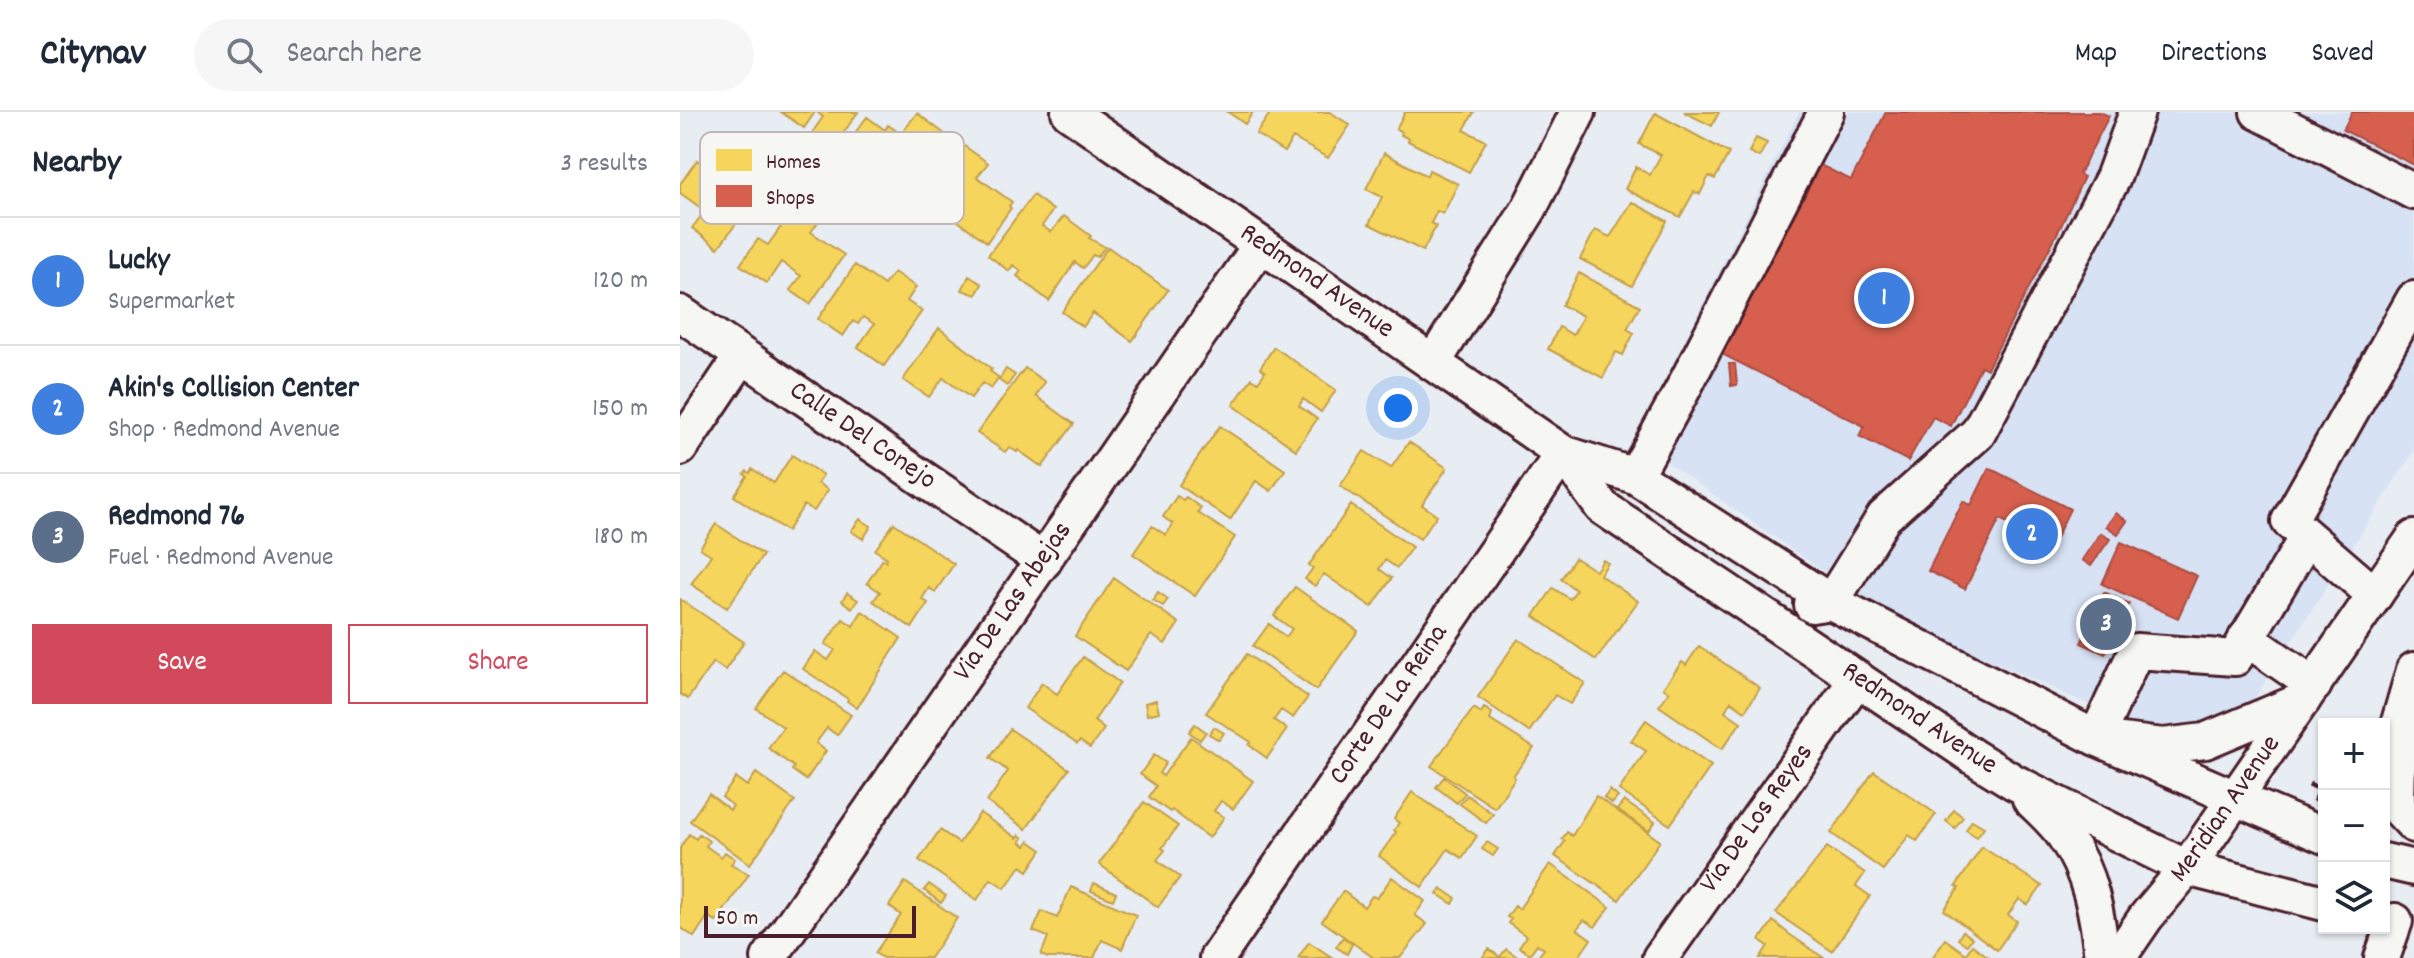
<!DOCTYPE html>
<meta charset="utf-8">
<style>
:root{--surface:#fff;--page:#f6f6f7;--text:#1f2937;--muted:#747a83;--line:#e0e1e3;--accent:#d1495b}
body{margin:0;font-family:Dekko,sans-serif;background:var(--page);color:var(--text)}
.controls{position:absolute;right:24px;bottom:24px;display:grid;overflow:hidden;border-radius:0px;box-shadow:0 2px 6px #0004}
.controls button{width:72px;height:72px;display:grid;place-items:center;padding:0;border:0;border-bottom:2px solid var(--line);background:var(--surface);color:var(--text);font:40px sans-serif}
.scale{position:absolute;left:24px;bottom:20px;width:212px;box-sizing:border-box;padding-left:8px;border:4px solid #4a1f2b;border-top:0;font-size:22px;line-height:28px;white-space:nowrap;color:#4a1f2b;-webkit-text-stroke:6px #f6f6f2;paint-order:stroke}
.you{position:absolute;left:718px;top:296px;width:28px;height:28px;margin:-20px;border:6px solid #fff;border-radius:50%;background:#1a73e8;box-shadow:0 0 0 12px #1a73e833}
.badge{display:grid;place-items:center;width:52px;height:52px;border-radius:50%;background:var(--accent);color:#fff;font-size:26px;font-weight:700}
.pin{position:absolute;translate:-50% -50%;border:4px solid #fff;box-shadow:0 2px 8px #0006}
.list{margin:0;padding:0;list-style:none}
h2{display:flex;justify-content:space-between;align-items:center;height:104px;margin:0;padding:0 32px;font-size:34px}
h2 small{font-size:26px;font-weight:400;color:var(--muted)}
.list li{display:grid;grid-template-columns:52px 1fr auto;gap:24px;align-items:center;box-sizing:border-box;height:128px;padding:0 32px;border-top:2px solid var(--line)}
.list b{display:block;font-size:30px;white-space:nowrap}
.list p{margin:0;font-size:26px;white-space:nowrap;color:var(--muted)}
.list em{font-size:26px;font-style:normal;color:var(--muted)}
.actions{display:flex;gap:16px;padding:24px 32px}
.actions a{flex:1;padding:18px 0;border:2px solid var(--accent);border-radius:0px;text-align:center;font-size:28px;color:var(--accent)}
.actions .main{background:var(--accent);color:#fff}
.icon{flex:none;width:44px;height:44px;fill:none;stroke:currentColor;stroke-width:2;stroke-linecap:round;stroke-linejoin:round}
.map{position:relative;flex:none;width:1734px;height:846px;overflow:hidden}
header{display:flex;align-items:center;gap:48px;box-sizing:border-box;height:112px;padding:0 40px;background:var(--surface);border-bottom:2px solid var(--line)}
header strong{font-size:38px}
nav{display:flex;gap:44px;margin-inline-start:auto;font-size:28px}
.search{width:560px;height:72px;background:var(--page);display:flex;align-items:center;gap:20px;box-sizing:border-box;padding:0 28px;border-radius:44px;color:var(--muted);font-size:30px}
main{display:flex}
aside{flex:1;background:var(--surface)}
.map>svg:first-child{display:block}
.built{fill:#d7e2f4}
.homes{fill:#f6d55c;stroke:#c29e4d;stroke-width:2}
.shops{fill:#d6604d;stroke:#ac4c43;stroke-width:2}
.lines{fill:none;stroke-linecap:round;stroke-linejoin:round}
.minor-casing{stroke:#4a1f2b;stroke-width:40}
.path{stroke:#4a1f2b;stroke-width:5;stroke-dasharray:8 6;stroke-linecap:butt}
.minor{stroke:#f6f6f2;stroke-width:34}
.labels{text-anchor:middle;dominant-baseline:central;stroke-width:8;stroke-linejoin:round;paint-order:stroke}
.street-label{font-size:28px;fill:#4a1f2b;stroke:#f6f6f2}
.key{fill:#f6f6f2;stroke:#c2b6b6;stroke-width:2}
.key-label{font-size:22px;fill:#4a1f2b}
</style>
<header>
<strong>Citynav</strong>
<div class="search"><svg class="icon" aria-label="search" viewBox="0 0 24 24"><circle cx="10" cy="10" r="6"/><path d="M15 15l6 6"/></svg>Search here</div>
<nav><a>Map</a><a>Directions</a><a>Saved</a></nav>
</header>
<main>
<aside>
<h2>Nearby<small>3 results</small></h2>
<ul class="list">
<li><span class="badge" style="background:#3f7fe0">1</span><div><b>Lucky</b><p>Supermarket</p></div><em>120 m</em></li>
<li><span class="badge" style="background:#3f7fe0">2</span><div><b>Akin's Collision Center</b><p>Shop · Redmond Avenue</p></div><em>150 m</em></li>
<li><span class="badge" style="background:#5c6f8a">3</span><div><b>Redmond 76</b><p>Fuel · Redmond Avenue</p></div><em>180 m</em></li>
</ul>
<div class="actions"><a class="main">Save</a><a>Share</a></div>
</aside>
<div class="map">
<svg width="1734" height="846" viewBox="0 0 1734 846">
<rect width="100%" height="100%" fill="#e8edf3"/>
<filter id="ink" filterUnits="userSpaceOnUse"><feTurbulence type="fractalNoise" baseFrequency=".0125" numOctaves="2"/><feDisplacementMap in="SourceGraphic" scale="16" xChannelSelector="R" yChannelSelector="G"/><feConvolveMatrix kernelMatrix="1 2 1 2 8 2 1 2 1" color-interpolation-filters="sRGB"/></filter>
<g filter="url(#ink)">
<path class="built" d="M1119 0H1734V339L1571 592 1514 620 1465 618 1197 497 955 328Z"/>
<path class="homes" d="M101 0H135L124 16Z
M137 0H178L153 36 132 21 143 5Z
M548 0H573L565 12Z
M591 0H650L670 13 648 46 613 26 604 40 576 22Z
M725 0H794L784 18 806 29 789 60 728 29 729 27 721 23 722 20 716 17Z
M1004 0H1039L1032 14Z
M237 1 266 23 224 80 197 61 189 73 173 61 180 51 162 38 187 5 205 18 208 13 221 22Z
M975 1 1049 41 1035 67 1029 64 1020 82 1014 80 1000 105 945 77 956 55 970 63 981 43 959 32Z
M1076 26 1087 31 1079 45 1069 40Z
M283 33 308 51 297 65 332 90 329 94 331 96 307 130 245 85Z
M51 37 91 66 83 76 90 81 75 102 67 97 38 136 12 116 25 99 0 81V72L17 48 46 70 54 60 41 50Z
M704 41 747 64 749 58 778 72 763 102 757 99 751 111 756 114 743 139 689 112 702 85 686 77Z
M353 83 373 98 362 114 371 120 384 104 411 124 409 126 425 135 417 145 413 143 403 156 395 150 369 189 337 164 341 159 333 153 329 159 308 143Z
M113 86 141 106 131 120 164 143 130 192 110 178 121 164 101 150 87 171 60 153 78 127 88 133 107 106 102 103Z
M952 90 987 109 952 174 900 147 915 118 930 125Z
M428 135 488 178 452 229 413 201 403 215 382 200Z
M175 153 204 173 214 160 236 175 227 189 242 199 204 254 178 235 194 212 183 205 178 212 173 209 163 224 138 207Z
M899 161 960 194 947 217 954 221 943 243 936 240 923 266 868 237 879 215 893 223 903 204 882 193Z
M289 164 302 172 296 183 282 178Z
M259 216 312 257 310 259 319 266 311 277 302 271 291 286 263 266 249 285 223 268Z
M594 235 656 278 641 300 623 287 619 294 637 307 616 338 553 293 572 266 578 270 585 260 580 256Z
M345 256 365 270 356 284 394 312 362 355 338 338 337 340 329 335 325 340 297 321Z
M326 257 335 263 327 274 319 268Z
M540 314 605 358 591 379 576 369 550 408 499 373Z
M729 330 767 356 742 393 757 403 740 427 660 374 684 339 711 356Z
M112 343 143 363 138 371 148 378 134 399 124 393 107 419 54 384 67 364 64 362 67 359 70 361 72 357 94 371Z
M497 384 503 388 506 385 521 396 518 401 555 425 515 484 453 442 472 414 486 423 493 412 483 405Z
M671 393 732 435 717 456 705 448 699 457 712 466 692 495 644 462 635 474 625 467 633 456 629 453Z
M180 407 191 414 183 427 171 419Z
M214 411 274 452 255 480 249 476 242 487 248 491 232 516 193 489 200 480 187 471 203 447 206 449 207 446 195 438Z
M36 412 83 443 47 496 11 472 31 443 20 436Z
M895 446 916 459 923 448 928 451 920 463 958 489 916 548 854 504 873 476 890 487 896 478 881 467Z
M434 466 499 511 485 532 471 523 446 559 395 524Z
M615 475 678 519 636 578 573 534 589 512 606 525 612 517 594 504Z
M478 480 488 487 483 494 473 488Z
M167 481 178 488 172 496 162 489Z
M0 487 64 530 45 558 33 550 8 587 0 582Z
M182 499 221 526 177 596 167 589 168 587 123 557 135 539 148 548 155 538 145 532 163 507 173 514Z
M838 527 905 571 890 592 875 583 849 620 798 585Z
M1019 534 1080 576 1065 599 1051 589 1045 599 1061 610 1042 637 979 594 989 580 983 576 1002 550 1006 553Z
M567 542 628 585 613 606 601 598 594 608 607 617 587 646 569 633 571 630 526 601Z
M403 545 440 571 414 609 424 617 410 636 400 629 397 632 345 596 362 571 377 582Z
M103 558 171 603 157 623 147 616 136 631 146 639 126 668 112 658 114 655 88 636 103 615 76 596Z
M476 588 479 600 467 603 465 591Z
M794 596 801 601 804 596 812 601 810 608 854 636 833 664 835 666 815 696 751 654Z
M966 608 1031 654 990 713 939 678 966 639 951 629Z
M515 612 526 620 520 628 509 620Z
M534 615 544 621 539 628 529 622Z
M330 617 389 657 346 717 307 690 328 659 310 646Z
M511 625 573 669 553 697 541 689 534 699 544 705 529 726 492 698 490 700 469 685 476 674 460 662 474 643 486 651 479 661 483 664Z
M1194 659 1256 702 1237 729 1229 723 1203 758 1151 721Z
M76 661 115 689 70 752 10 709 29 682 50 698 53 694 42 685 56 666 67 674Z
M764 665 785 681 777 691 756 675Z
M930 678 938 685 932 692 924 686Z
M732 680 797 724 782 746 768 737 742 775 699 744 716 720 714 718 719 711 714 707Z
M787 683 813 702 806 711 780 692Z
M916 684 980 729 939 788 875 744 885 729 882 727 887 720 892 724Z
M944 689 975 710 969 719 937 698Z
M464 690 498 714 482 736 485 738 477 748 500 765 478 795 419 752Z
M1274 698 1283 705 1275 716 1266 709Z
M300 701 337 726 339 723 343 726 340 730 346 734 349 729 362 738 348 759 341 754 325 776 311 767 297 788 239 748 260 718 279 731Z
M1292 708 1304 715 1297 725 1286 718Z
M9 722 16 727 19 722 29 729 26 734 41 745 45 740 55 747 51 752 69 762 36 810 28 804 14 825 0 815V736Z
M807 730 818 737 813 744 802 737Z
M1147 735 1185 761 1176 774 1190 784 1152 839 1096 801Z
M1302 735 1362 774 1348 793 1339 787 1328 803 1337 809 1317 838 1264 798 1279 776 1276 774Z
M870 752 930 795 915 815 904 808 897 817 911 827 898 846H857L864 837 857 832 850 842 839 835 846 824 828 811 831 807 827 805 835 794 839 797Z
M712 765 745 789 735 803 747 812 720 846H694L642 809 663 779 684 795 692 784 697 786Z
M225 770 277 806 250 846H203L195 841 221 803 209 794Z
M414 771 436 781 433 788 411 779Z
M249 772 266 784 261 791 244 778Z
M391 775 456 803 442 837 422 828 414 846H368L361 843 368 825 353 819 362 799 377 806Z
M761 776 776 786 773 792 757 782Z
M1093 809 1109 822 1144 846H1080L1088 834 1080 828Z
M1283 819 1292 826 1287 833 1278 827Z
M663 825 672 832 667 842 656 835Z
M1265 827 1286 842 1292 833 1310 846H1252Z
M629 830 653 846H618Z
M809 837 820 845 826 837 839 846H802Z"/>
<path class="shops" d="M1206 0H1420L1429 4 1399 62 1404 65 1381 114 1307 257 1301 254 1271 314 1253 305 1228 349 1179 324 1184 314 1040 241 1136 51 1171 68Z
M1672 0H1734V53L1663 18Z
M1049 252H1055L1057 273 1051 274Z
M1309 356 1390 397 1372 434 1320 407 1285 477 1248 459 1283 389 1291 393Z
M1436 401 1447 409 1438 422 1426 414Z
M1420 421 1430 427 1411 454 1402 448Z
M1441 430 1517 464 1498 506 1422 472Z
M1424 480 1449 492 1425 542 1401 531Z"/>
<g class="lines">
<g class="minor-casing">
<g id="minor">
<path id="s1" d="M389 0 883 341 955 364 1151 490 1416 626 1644 724"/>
<path d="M1578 0 1734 80"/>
<path id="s2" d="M0 201 364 449"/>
<path d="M753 251 849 97 898 0"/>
<path d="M0 336 62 244"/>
<path id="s3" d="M883 341 922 395 1295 646 1334 670 1507 756 1644 791"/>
<path d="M955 364 1003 277 1146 0"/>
<path d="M1695 483 1609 409 1734 187"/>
<path d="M1132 493 1151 490 1204 405 1298 321 1433 66 1457 0"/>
<path d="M1566 526 1634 573"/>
<path d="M1734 558 1719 610 1717 691V695L1734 713"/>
<path d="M1623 588 1525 629 1483 634 1416 626 1456 539 1555 546 1627 425"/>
<path d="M1350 687C1362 699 1376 711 1385 725 1410 760 1418 804 1422 846"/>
<path d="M1704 749 1734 756"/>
<path id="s4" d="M89 846 580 134"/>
<path id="s5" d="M537 846 883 341"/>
<path id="s6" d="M980 846 1177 567"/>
<path id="s7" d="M1438 846 1466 805 1507 756 1734 426"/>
<path d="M1702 846 1715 809"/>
</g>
</g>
<path class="path" d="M1629 672 1641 678
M1634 690 1641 678 1644 679"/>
<use href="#minor" class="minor"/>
</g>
</g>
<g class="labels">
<g class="street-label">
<text stroke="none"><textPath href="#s1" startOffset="300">Redmond Avenue</textPath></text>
<text stroke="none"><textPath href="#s2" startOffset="220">Calle Del Conejo</textPath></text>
<text stroke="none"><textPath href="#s4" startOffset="432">Via De Las Abejas</textPath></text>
<text stroke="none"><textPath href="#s5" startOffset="306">Corte De La Reina</textPath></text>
<text stroke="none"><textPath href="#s3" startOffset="448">Redmond Avenue</textPath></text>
<text stroke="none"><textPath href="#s7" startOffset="184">Meridian Avenue</textPath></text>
<text stroke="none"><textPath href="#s6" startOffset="170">Via De Los Reyes</textPath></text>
</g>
</g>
<rect x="20" y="20" width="264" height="92" rx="12" class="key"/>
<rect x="36" y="37" width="36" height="22" fill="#f6d55c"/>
<rect x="36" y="73" width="36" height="22" fill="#d6604d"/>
<g class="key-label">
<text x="86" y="56">Homes</text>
<text x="86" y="92">Shops</text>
</g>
</svg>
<div class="controls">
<button>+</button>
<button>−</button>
<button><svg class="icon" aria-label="layers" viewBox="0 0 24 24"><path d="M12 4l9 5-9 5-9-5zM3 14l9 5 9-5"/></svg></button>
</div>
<div class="scale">50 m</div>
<div class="you"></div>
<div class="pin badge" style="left:1204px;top:186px;background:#3f7fe0">1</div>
<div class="pin badge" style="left:1352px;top:422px;background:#3f7fe0">2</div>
<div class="pin badge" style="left:1426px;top:512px;background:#5c6f8a">3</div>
</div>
</main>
